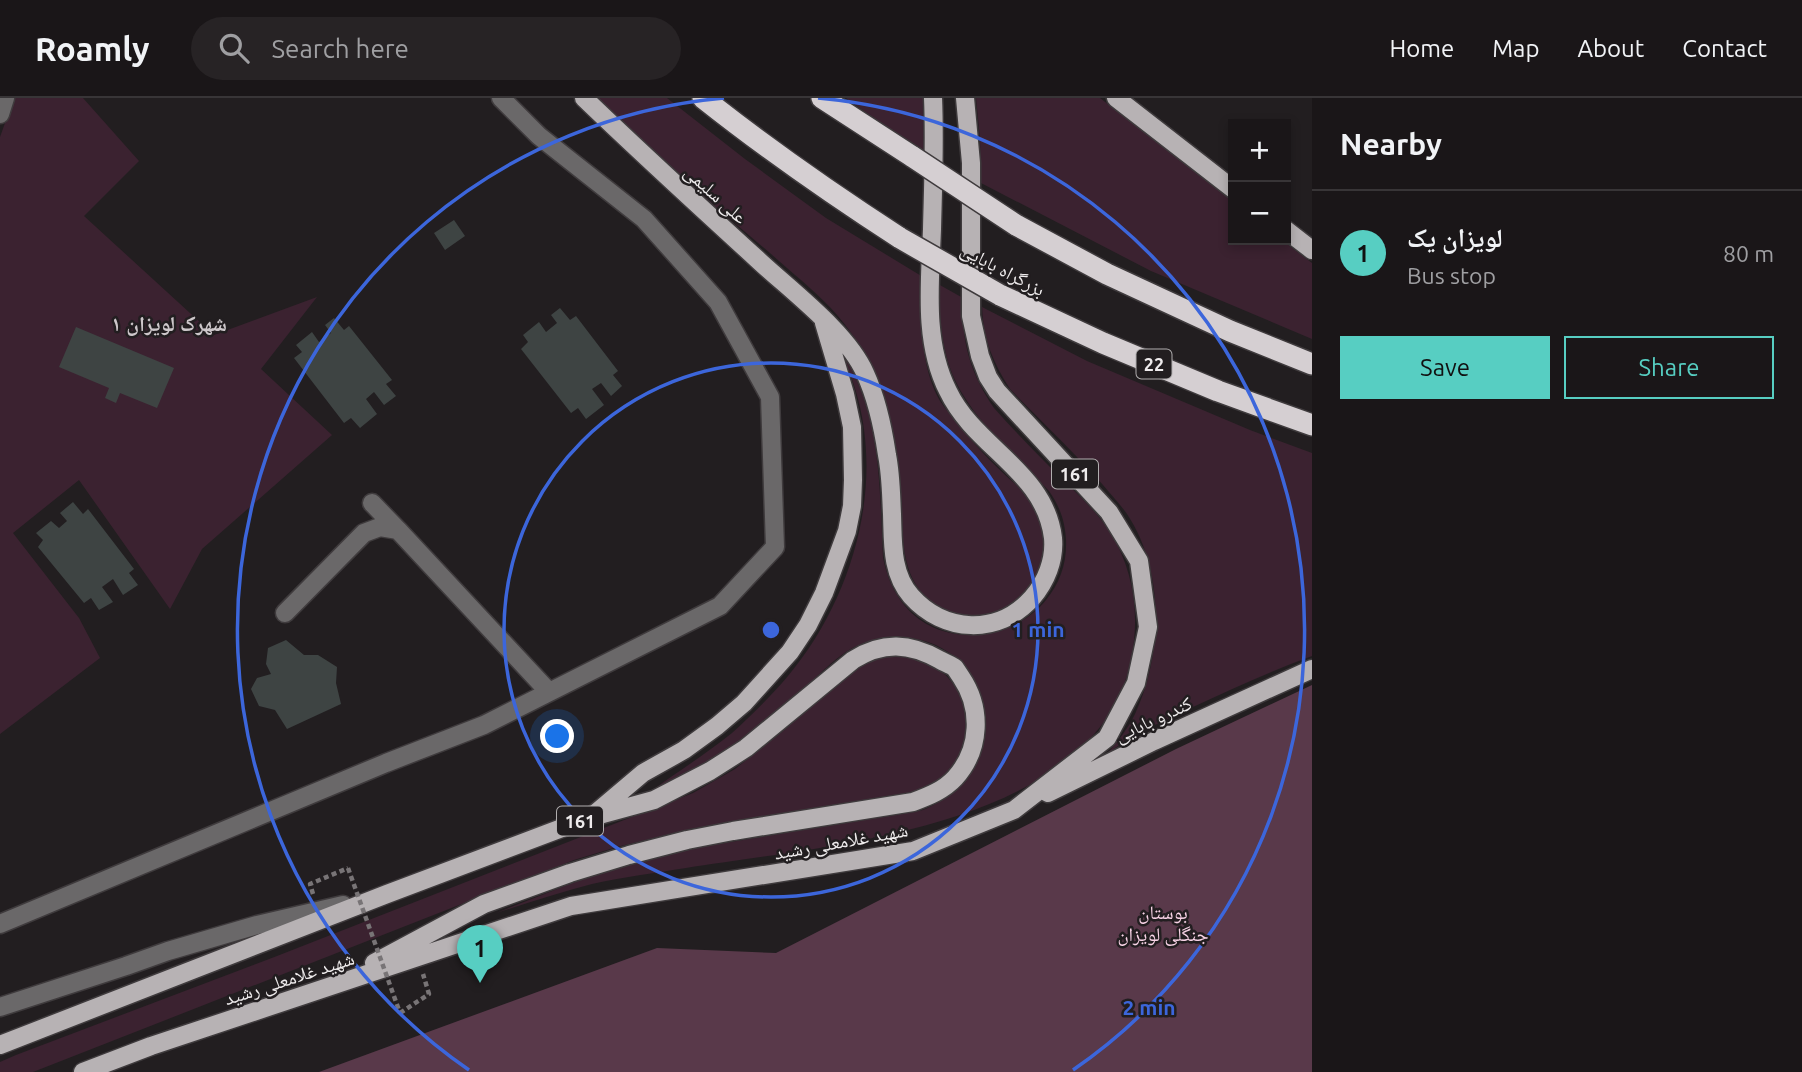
<!DOCTYPE html>
<meta charset="utf-8">
<style>
:root{--surface:#1a1618;--page:#272325;--text:#f1f3f6;--muted:#9f9fa2;--line:#383537;--accent:#57cec2}
body{margin:0;font-family:Ubuntu,"Noto Naskh Arabic",sans-serif;background:var(--page);color:var(--text)}
.controls{position:absolute;right:21px;top:21px;display:grid;overflow:hidden;border-radius:0px;box-shadow:0 4px 10px #0003}
.controls button{width:63px;height:63px;display:grid;place-items:center;padding:0;border:0;border-bottom:2px solid var(--line);background:var(--surface);color:var(--text);font:35px sans-serif}
.you{position:absolute;left:558px;top:639px;width:24px;height:24px;margin:-18px;border:5px solid #fff;border-radius:50%;background:#1a73e8;box-shadow:0 0 0 10px #1a73e833}
.badge{display:grid;place-items:center;width:46px;height:46px;border-radius:50%;background:var(--accent);color:#111;font-size:23px;font-weight:700}
.pin{position:absolute;translate:-50% -58px;filter:drop-shadow(0 2px 4px #0008)}
.pin::after{content:'';position:absolute;top:37px;width:24px;height:21px;background:inherit;clip-path:polygon(0 0,100% 0,50% 100%)}
.list{margin:0;padding:0;list-style:none}
h2{display:flex;justify-content:space-between;align-items:center;height:91px;margin:0;padding:0 28px;font-size:30px}
h2 small{font-size:23px;font-weight:400;color:var(--muted)}
.list li{display:grid;grid-template-columns:46px 1fr auto;gap:21px;align-items:center;box-sizing:border-box;height:126px;padding:0 28px;border-top:2px solid var(--line)}
.list b{display:block;font-size:26px;white-space:nowrap}
.list p{margin:0;font-size:23px;white-space:nowrap;color:var(--muted)}
.list em{font-size:23px;font-style:normal;color:var(--muted)}
.actions{display:flex;gap:14px;padding:21px 28px}
.actions a{flex:1;padding:16px 0;border:2px solid var(--accent);border-radius:0px;text-align:center;font-size:24px;color:var(--accent)}
.actions .main{background:var(--accent);color:#111}
.icon{flex:none;width:38px;height:38px;fill:none;stroke:currentColor;stroke-width:2;stroke-linecap:round;stroke-linejoin:round}
.map{position:relative;flex:none;width:1312px;height:974px;overflow:hidden}
header{display:flex;align-items:center;gap:42px;box-sizing:border-box;height:98px;padding:0 35px;background:var(--surface);border-bottom:2px solid var(--line)}
header strong{font-size:33px}
nav{display:flex;gap:38px;margin-inline-start:auto;font-size:24px}
.search{width:490px;height:63px;background:var(--page);display:flex;align-items:center;gap:18px;box-sizing:border-box;padding:0 24px;border-radius:38px;color:var(--muted);font-size:26px}
main{display:flex}
aside{flex:1;background:var(--surface)}
.map>svg:first-child{display:block}
.green{fill:#3b2230}
.forest{fill:#59394a}
.building{fill:#3e4443}
.lines{fill:none;stroke-linecap:round;stroke-linejoin:round}
.minor-casing{stroke:#3f3b3d;stroke-width:21}
.major-casing{stroke:#3f3b3d;stroke-width:21}
.highway-casing{stroke:#3f3b3d;stroke-width:24}
.path{stroke:#787476;stroke-width:4.5;stroke-dasharray:5 3.5;stroke-linecap:butt}
.minor{stroke:#6a6869;stroke-width:18}
.major{stroke:#b7b2b4;stroke-width:18}
.highway{stroke:#d5cfd2;stroke-width:21}
.highway-bridge-casing{stroke:#3f3b3d;stroke-width:24;stroke-linecap:butt}
.path-bridge{stroke:#787476;stroke-width:4.5;stroke-dasharray:5 3.5;stroke-linecap:butt}
.highway-bridge{stroke:#d5cfd2;stroke-width:21}
.ring{fill:none;stroke:#3c66db;stroke-width:3.5}
.labels{text-anchor:middle;dominant-baseline:central;stroke-width:5;stroke-linejoin:round;paint-order:stroke}
.shield{fill:#221e20;stroke:#b1aeaf;stroke-width:2}
.shield-label{font-size:18px;font-weight:bold;fill:#eeebec}
.street-label{font-size:19px;fill:#eeebec;stroke:#221e20}
.park-label{font-size:19px;fill:#f8d3e6;stroke:#221e20}
.neighbourhood-label{font-size:21px;font-weight:bold;fill:#cdc7ca;stroke:#221e20}
.centre{fill:#3c66db;stroke:#221e20;stroke-width:3.5}
.ring-label{font-size:21px;text-anchor:middle;font-weight:bold;fill:#3c66db;stroke:#221e20;stroke-width:5;stroke-linejoin:round;paint-order:stroke}
</style>
<header>
<strong>Roamly</strong>
<div class="search"><svg class="icon" aria-label="search" viewBox="0 0 24 24"><circle cx="10" cy="10" r="6"/><path d="M15 15l6 6"/></svg>Search here</div>
<nav><a>Home</a><a>Map</a><a>About</a><a>Contact</a></nav>
</header>
<main>
<div class="map">
<svg width="1312" height="974" viewBox="0 0 1312 974">
<rect width="100%" height="100%" fill="#221e20"/>
<path class="green" d="M14 0H83L139 63 84 118 214 237 317 199 261 271 332 337 202 451 170 511 79 382 13 435 79 520 100 560 0 636V39Z
M596 0H667L745 61 826 120 923 179C921 219 919 266 940 303 944 309 949 315 954 320 969 340 984 357 1002 374 1013 385 1029 396 1036 410 1042 424 1046 438 1045 453 1042 510 965 540 925 498 897 470 904 424 900 388 897 349 891 310 874 275 867 260 859 245 849 232 834 211 814 193 795 177 767 152 739 129 711 105 671 71 634 35 596 0Z
M846 0H926L928 55 876 22Z
M976 0H1100L1233 103V142H1282L1312 165V241L1151 173 981 85 980 41Z
M938 186 963 200C961 243 970 275 994 310 1012 330 1030 349 1049 368 1069 389 1094 409 1110 434 1132 469 1139 510 1133 550 1109 731 825 747 686 770 655 775 623 779 592 786 560 794 528 805 496 815L580 782 676 753 923 712C1032 667 988 521 878 541 849 546 832 565 812 583 803 592 792 599 783 607 770 617 759 628 746 638 717 661 683 677 650 694 677 674 706 656 732 635 751 618 771 598 788 578 864 487 896 347 833 241 882 308 879 380 883 459 886 476 893 494 905 508 941 551 1012 544 1046 502 1060 485 1067 465 1066 442 1065 423 1060 409 1049 393 1017 360 974 323 955 282 941 252 940 219 938 186Z
M982 209 1087 263 1250 332 1312 355V558C1271 573 1232 591 1193 609 1163 623 1133 636 1107 656 1117 644 1128 631 1135 616 1163 556 1165 473 1127 416 1120 406 1111 397 1103 387 1074 354 1041 323 1010 291 993 265 983 240 982 209Z
M901 557C914 560 927 563 937 570 975 597 976 653 940 682 930 690 917 694 905 697L690 731 617 749 574 762 33 974H0V964L16 957 277 858 693 695 735 671 783 633 854 571C871 561 881 558 901 557Z"/>
<path class="forest" d="M1312 587V974H319L657 850 776 855 1176 651Z"/>
<path class="building" d="M454 122 465 138 445 152 434 135Z
M560 210 570 222 576 218 618 273 613 277 622 288 611 298 601 285 592 291 604 307 586 321 578 310 571 315 521 251 528 244 523 237 539 224 546 234 557 225 551 217Z
M334 220 344 232 349 228 392 282 386 286 396 298 384 307 374 294 366 301 377 316 360 330 351 320 344 325 294 260 302 254 296 247 312 234 319 244 331 235 325 227Z
M76 229 174 270 157 310 120 295 116 305 105 300 109 290 59 269Z
M73 404 83 416 88 411 134 471 129 475 138 487 123 497 113 481 102 489 113 504 99 512 91 500 84 505 38 449 43 442 36 435 51 423 59 430 67 423 60 415Z
M286 542 304 557H318L337 569 336 585 341 606 287 631 275 612 259 608 251 591 257 580 271 576 266 566 268 550Z"/>
<g class="lines">
<g class="minor-casing">
<path id="minor" d="M0 16 5 0
M372 405 398 432
M285 515 364 435 380 429 398 432 549 594
M0 826 386 665 484 627 720 508 775 449 770 299 718 204 644 121 539 38 501 0
M0 909 126 868 168 853 257 827 343 807"/>
</g>
<g class="major-casing">
<path id="major" d="M584 0C641 55 699 108 757 161 790 192 847 234 865 275 877 301 883 330 887 357 891 377 891 397 892 416 893 444 891 475 911 498 944 535 998 538 1032 500 1046 484 1055 462 1053 440 1045 373 975 350 948 293 923 244 930 185 932 131 933 88 935 44 933 0
M1116 0 1233 91
M1286 132 1312 152
M1048 695 1154 643 1312 571
M374 865 484 806 570 775 629 757 687 742 733 733 913 704C929 698 944 692 955 680 981 651 982 610 961 579 959 576 957 573 955 570 951 567 945 565 940 562 910 545 883 543 853 562L746 650 710 673 654 702 599 717
M0 947 387 796 591 719 643 675 684 652 717 628 744 605 790 554 808 527 824 495 847 433 852 408 853 382 852 329 845 296 824 225
M83 974 151 948 571 808 913 753 1014 712 1107 640 1136 585 1148 529 1139 463 1109 414 997 293 988 279 980 258 971 218V65L965 0"/>
</g>
<g class="highway-casing">
<path id="highway" d="M703 0C766 50 832 96 900 140
M822 0 913 59
M1016 127 1107 176 1230 233 1312 266
M1000 197 1103 245 1218 293 1312 327"/>
</g>
<path class="path" d="M313 796 310 786 348 770
M400 915 429 896 423 876"/>
<use href="#minor" class="minor"/>
<use href="#major" class="major"/>
<use href="#highway" class="highway"/>
<g class="highway-bridge-casing">
<path id="highway-bridge" d="M913 59 1016 127
M900 140 1000 197"/>
</g>
<path class="path-bridge" d="M348 770 400 915"/>
<use href="#highway-bridge" class="highway-bridge"/>
</g>
<g class="ring">
<circle cx="771" cy="532" r="267"/>
<path d="M469 972A534 534 0 0 1 724 0M818 0A534 534 0 0 1 1073 972"/>
</g>
<g class="labels">
<g class="shield">
<rect x="1136.5" y="251.5" width="35" height="29" rx="5"/>
<rect x="1052" y="361.5" width="46" height="29" rx="5"/>
<rect x="557" y="708.5" width="46" height="29" rx="5"/>
</g>
<g class="shield-label">
<text x="1154" y="266">22</text>
<text x="1075" y="376">161</text>
<text x="580" y="723">161</text>
</g>
<g class="street-label">
<text transform="translate(716 96) rotate(42)">علی سلیمی</text>
<text transform="translate(1003 171) rotate(28)">بزرگراه بابایی</text>
<text transform="translate(1153 621) rotate(-25)">کندرو بابایی</text>
<text transform="translate(841 743) rotate(-10)">شهید غلامعلی رشید</text>
<text transform="translate(289 880) rotate(-18)">شهید غلامعلی رشید</text>
</g>
<g class="park-label">
<text x="1163" y="814">بوستان<tspan x="1163" dy="22">جنگلی لویزان</tspan></text>
</g>
<g class="neighbourhood-label">
<text x="169" y="225">شهرک لویزان ۱</text>
</g>
</g>
<circle cx="771" cy="532" r="10" class="centre"/>
<g class="ring-label">
<text x="1038" y="539">1 min</text>
<text x="1149" y="917">2 min</text>
</g>
</svg>
<div class="controls">
<button>+</button>
<button>−</button>
</div>
<div class="you"></div>
<div class="pin badge" style="left:480px;top:885px">1</div>
</div>
<aside>
<h2>Nearby<small></small></h2>
<ul class="list">
<li><span class="badge">1</span><div><b>لویزان یک</b><p>Bus stop</p></div><em>80 m</em></li>
</ul>
<div class="actions"><a class="main">Save</a><a>Share</a></div>
</aside>
</main>
